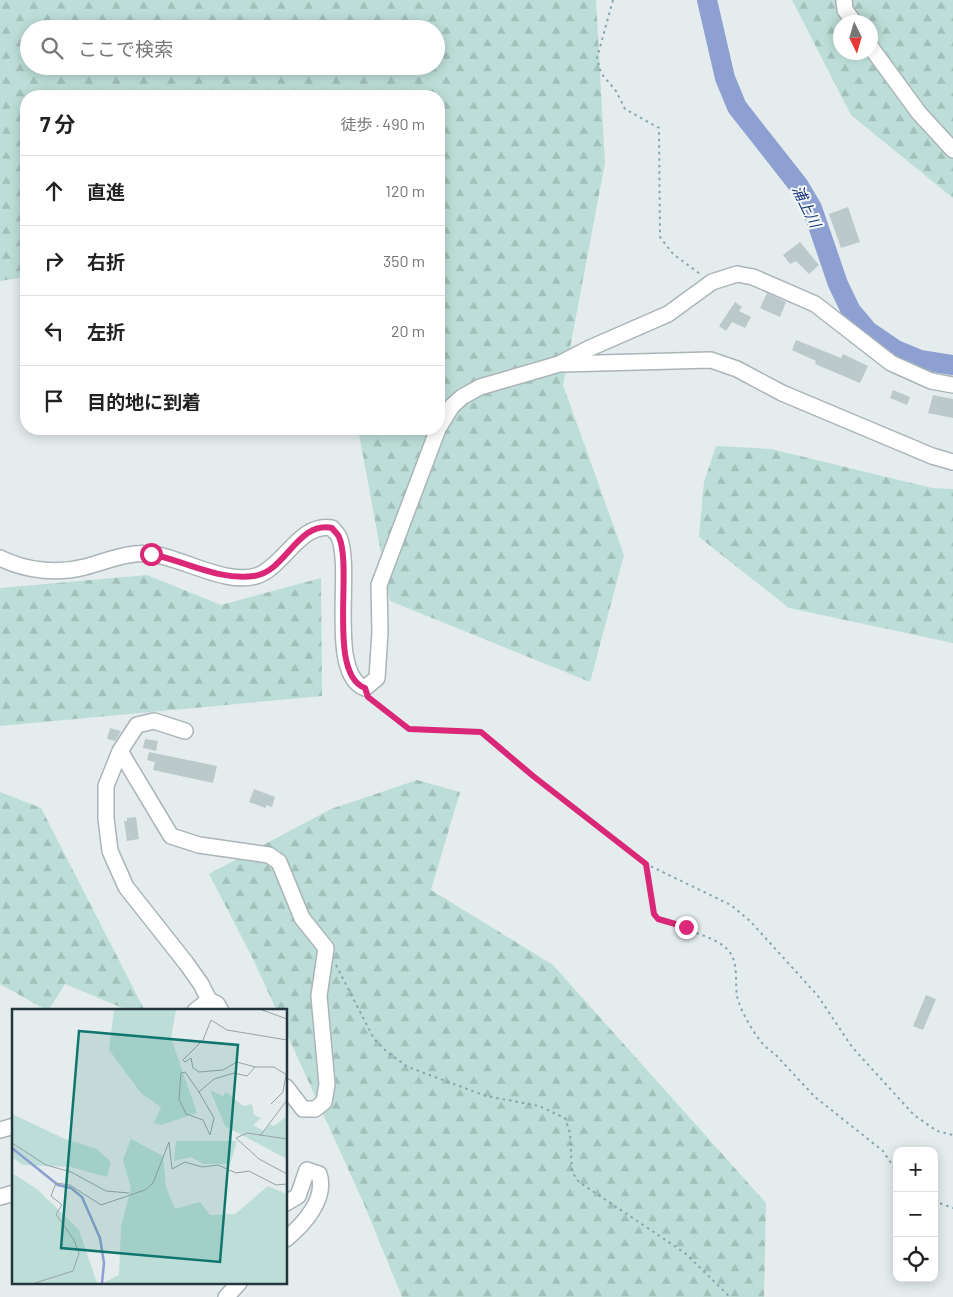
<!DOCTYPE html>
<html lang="ja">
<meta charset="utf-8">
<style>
:root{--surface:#fff;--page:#f2f2f2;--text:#222;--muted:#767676;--line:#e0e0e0}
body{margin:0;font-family:Barlow,"Noto Sans JP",sans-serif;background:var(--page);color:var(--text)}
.controls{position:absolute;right:15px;bottom:15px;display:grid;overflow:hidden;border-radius:10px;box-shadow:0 2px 12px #0003}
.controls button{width:45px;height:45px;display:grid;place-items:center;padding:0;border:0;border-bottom:1px solid var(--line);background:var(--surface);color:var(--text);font:25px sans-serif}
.compass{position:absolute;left:833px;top:15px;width:45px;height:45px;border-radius:50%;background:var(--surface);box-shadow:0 2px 12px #0003;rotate:175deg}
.stop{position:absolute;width:15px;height:15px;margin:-11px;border:4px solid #db2777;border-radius:50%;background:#fff}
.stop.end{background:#db2777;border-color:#fff;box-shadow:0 1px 5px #0008}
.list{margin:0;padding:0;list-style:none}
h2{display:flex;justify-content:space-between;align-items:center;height:65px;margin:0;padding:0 20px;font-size:21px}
h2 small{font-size:16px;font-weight:400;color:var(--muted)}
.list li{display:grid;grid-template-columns:32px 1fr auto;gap:15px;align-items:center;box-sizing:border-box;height:70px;padding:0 20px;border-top:1px solid var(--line)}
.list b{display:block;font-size:19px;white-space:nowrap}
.list em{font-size:16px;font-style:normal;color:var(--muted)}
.icon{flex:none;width:28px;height:28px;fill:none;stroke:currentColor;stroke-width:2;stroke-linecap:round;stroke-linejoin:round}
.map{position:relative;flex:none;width:953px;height:1297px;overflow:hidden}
.search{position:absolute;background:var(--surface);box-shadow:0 2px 12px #0003;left:20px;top:20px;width:425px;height:55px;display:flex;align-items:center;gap:12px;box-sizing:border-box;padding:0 18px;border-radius:28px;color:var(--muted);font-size:19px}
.panel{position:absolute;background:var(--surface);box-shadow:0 2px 12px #0003;left:20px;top:90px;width:425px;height:345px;border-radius:20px}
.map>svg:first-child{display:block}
.forest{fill:url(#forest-firs);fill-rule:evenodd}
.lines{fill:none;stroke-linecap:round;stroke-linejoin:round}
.river{stroke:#8da0d1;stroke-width:20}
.building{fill:#bcc9cb}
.minor-casing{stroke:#aab5b8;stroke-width:18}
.path{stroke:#85a5b0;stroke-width:2;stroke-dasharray:2.5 4;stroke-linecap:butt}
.minor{stroke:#fff;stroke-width:15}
.route{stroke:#db2777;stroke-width:6}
.labels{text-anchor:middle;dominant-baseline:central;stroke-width:4;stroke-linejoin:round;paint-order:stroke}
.water-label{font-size:15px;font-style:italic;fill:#1e377a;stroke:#f4f9f9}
.inset-river{fill:none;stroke:#8da0d1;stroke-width:2.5}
.inset-road{fill:none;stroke:#97a3a7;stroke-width:1}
.view{fill:#0f766e;fill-opacity:0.15;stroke:#0f766e;stroke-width:2.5}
.inset-edge{fill:none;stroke:#23363e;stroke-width:2.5}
</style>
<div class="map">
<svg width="953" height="1297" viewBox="0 0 953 1297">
<defs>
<pattern id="forest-firs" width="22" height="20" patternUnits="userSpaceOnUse" patternTransform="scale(1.25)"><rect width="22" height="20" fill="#bdded8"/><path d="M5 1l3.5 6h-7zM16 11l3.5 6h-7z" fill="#a2bfba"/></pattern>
</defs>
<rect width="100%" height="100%" fill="#e4eced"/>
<path class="forest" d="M0 0H596L605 163 563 385 624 555 590 682 390 601 358 429H439V96H26V277L0 281ZM29 29H436V66H29Z
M792 0H953V198L851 115ZM840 22H870V52H840Z
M716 446 771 449 932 488 953 489V643L789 608 699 537 704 482Z
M147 575 221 605 321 578 322 696 0 726V588Z
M417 780 460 792 431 890 553 965 766 1203 764 1297H402L364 1204 286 1032V1011H277L253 959 209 874 331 809Z
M0 792 41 808 145 1011H130L65 984 48 1011 0 984Z"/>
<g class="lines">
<path class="river" d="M707 0 725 78 737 107 799 186 812 208 838 284 851 311 868 331 896 350 920 360 953 365"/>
</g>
<path class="building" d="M848 207 860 242 841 248 829 214Z
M800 242 819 265 809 274 796 261 790 264 783 255Z
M767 293 786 302 780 317 760 308Z
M735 302 742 307 739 311 751 317 745 328 732 322 726 331 719 326Z
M796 340 841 358 843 354 868 366 860 383 815 364 816 361 792 350Z
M893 390 910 397 907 405 890 398Z
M933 395 953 399V418L928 413Z
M110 728 121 731 115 741 107 739Z
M145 739 158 741 156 751 143 748Z
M149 752 217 766 213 783 153 770 155 762 147 760Z
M254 789 275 797 272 807 266 805V808L249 802Z
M136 817 139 839 127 841 124 821H127V818Z
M926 995 936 999 923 1030 913 1026Z"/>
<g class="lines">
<g class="minor-casing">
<path id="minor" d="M844 0 845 10 854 22
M870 46 919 113 953 150
M563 364 711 360 737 369 782 393 932 456 953 462
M439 427 452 406 462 397 480 387 559 364 590 348 668 314 712 282 737 274 753 277 815 304 891 363 931 381 953 385
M0 558C26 571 57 574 85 567 107 561 129 551 152 554 183 558 229 587 259 575 285 564 301 522 332 528 334 531 338 534 339 537 353 569 327 674 365 688L377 678 380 632 379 585 438 429
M120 751 137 725 154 721 185 731
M195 1011 209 1000
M221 1011 217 1004 209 1000 201 984 186 963 126 887 110 851 106 818V786L120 751 171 836 199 845 269 855 279 862 302 918 326 948 319 996 327 1084 324 1102 315 1109H303L286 1087
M0 1130 14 1126
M0 1197 14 1193
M286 1203 298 1196 307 1170 319 1174C327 1199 304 1224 286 1239
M226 1297 239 1283"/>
</g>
<path class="path" d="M613 0 597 58 601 73 616 91 625 109 659 128 660 237 673 254 700 274
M370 699 409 729 481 732 564 800 646 864 731 905 751 922 818 996 852 1047 914 1115 937 1131 953 1135
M646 864 654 914C664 928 719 933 731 954 738 966 735 983 737 996 740 1011 760 1047 774 1053L815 1097 883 1151 897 1172
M336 965 374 1039 387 1052 408 1067 486 1096 539 1106 565 1118 570 1133 572 1172 579 1182 685 1253 730 1297
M934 1201 953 1208"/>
<use href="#minor" class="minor"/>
</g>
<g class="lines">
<path class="route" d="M151 554C185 561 219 581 254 576 286 572 297 521 332 528 334 531 338 534 339 537 353 569 327 674 365 688L368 697 409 729 481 732 533 776 646 864 654 914 658 919 686 927"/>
</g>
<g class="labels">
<g class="water-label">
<text transform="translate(807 206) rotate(64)">浦上川</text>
</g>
</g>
<g transform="translate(12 1009)">
<rect width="275" height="275" fill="#e4eced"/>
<path d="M102 1H164L159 29 185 104 149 116 142 114 149 98 129 84 97 41ZM198 81 211 87 214 83 231 97 240 95 242 106 249 109 241 116 252 122 258 115 262 117 275 107V150L213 117ZM0 105 53 130 85 140 99 153 95 168 59 158 10 156 0 148ZM119 130 151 147 154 178 163 200 188 193 198 206 223 205 256 177 275 185V274H91L107 266 109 217 119 180 111 151ZM164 132H225L218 155H191L179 148 162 152ZM0 164 25 180 67 221 85 274H0Z" fill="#bdded8"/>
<path class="inset-river" d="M0 139 46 176 59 179 70 188 88 229 92 254 90 274"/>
<path class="inset-road" d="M250 1 275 10M275 31 215 21 199 11 191 31 171 51 173 53 179 49 181 59 187 63 211 61 225 53 243 58H262L275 66M187 83 202 109 198 126 191 111 174 105 167 90 169 64 173 63 187 83 202 70 222 64 235 67 243 58M259 95 271 83 274 66M248 127 275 91M275 130 235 124 224 129 247 150 275 165M0 134 34 156 59 163 94 182 117 184M23 274 61 262 67 244 62 231 44 205 50 196 39 187 44 174 58 176 89 196 133 181 141 174 157 133 160 160 173 153 190 158 206 156 224 164 237 162 264 176 275 175"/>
<path class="view" d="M67 22 226 36 208 253 49 239Z"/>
<rect width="275" height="275" class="inset-edge"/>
</g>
</svg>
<div class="controls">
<button>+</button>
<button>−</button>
<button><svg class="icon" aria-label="locate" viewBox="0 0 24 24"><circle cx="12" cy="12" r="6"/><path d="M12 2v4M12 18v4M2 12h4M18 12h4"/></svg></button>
</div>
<svg class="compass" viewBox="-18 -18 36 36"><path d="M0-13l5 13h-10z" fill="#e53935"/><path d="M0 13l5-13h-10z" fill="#767676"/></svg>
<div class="stop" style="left:151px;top:554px"></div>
<div class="stop end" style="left:686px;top:927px"></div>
<div class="search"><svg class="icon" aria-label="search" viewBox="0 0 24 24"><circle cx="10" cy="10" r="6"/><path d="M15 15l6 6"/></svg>ここで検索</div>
<section class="panel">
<h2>7 分<small>徒歩 · 490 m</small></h2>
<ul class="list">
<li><svg class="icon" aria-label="ahead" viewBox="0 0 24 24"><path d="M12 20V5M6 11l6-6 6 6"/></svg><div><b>直進</b></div><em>120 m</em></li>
<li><svg class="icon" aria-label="right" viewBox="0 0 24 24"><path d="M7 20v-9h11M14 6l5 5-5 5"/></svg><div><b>右折</b></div><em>350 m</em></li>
<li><svg class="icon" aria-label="left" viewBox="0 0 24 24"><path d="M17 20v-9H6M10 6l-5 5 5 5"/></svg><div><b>左折</b></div><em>20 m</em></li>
<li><svg class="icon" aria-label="arrive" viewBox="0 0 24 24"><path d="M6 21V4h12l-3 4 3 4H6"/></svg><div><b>目的地に到着</b></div></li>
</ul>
</section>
</div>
